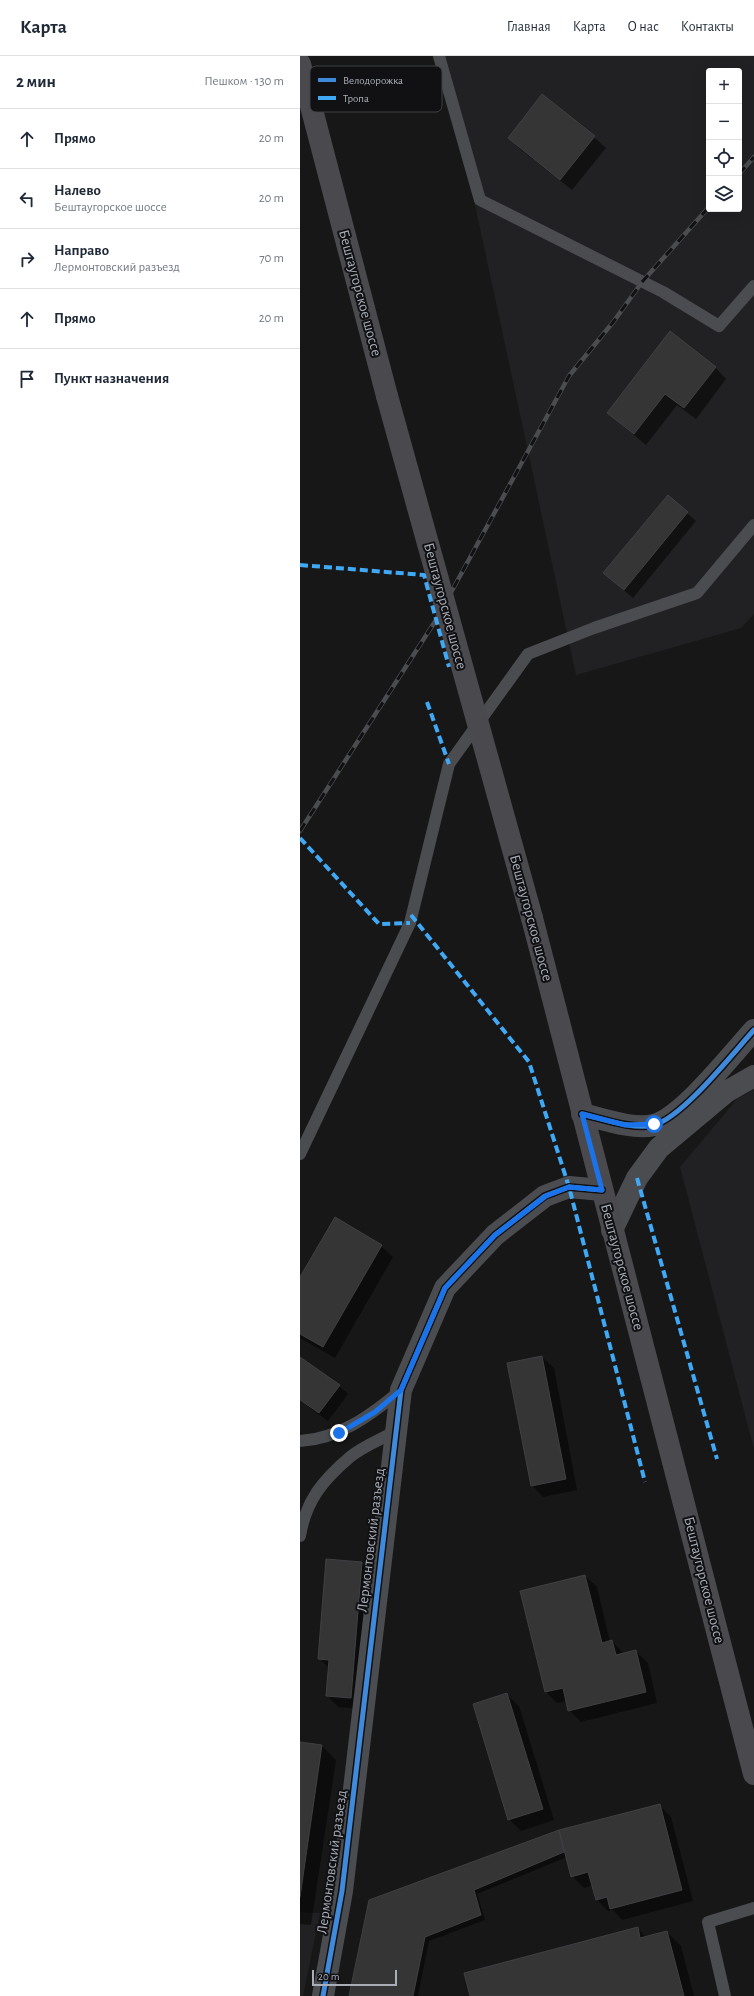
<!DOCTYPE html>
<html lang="ru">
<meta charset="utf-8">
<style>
:root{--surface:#fff;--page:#f6f6f7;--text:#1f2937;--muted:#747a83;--line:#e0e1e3}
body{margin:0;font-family:"Alegreya Sans",sans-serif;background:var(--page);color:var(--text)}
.controls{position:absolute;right:12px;top:12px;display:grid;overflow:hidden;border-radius:4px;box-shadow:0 4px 16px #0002}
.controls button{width:36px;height:36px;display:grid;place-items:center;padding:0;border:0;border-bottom:1px solid var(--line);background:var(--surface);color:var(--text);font:20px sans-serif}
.scale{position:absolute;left:12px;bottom:10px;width:85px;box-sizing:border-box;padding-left:4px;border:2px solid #a8adb8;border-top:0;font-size:11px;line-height:14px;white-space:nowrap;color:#a8adb8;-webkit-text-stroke:3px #111113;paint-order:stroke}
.stop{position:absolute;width:12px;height:12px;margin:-9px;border:3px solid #1a73e8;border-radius:50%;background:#fff}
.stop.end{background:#1a73e8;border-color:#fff;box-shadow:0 1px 4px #0008}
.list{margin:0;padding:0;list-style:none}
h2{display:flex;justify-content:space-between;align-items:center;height:52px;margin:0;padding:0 16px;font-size:17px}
h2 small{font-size:13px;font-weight:400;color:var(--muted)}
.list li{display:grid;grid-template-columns:26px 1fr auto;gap:12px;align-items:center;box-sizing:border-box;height:60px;padding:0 16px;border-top:1px solid var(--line)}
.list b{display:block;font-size:15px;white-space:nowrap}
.list p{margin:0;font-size:13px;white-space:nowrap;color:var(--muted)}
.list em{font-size:13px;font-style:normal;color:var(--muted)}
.icon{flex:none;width:22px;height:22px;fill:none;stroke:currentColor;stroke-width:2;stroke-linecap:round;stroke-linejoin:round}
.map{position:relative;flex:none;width:454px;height:1940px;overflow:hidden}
header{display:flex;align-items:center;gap:24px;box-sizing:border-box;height:56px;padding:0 20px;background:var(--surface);border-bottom:1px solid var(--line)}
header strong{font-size:19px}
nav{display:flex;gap:22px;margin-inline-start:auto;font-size:14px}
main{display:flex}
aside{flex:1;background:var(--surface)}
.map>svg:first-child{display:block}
.built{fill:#212123;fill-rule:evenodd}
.shadow{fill:#0007}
.building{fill:#353536;stroke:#3f4043}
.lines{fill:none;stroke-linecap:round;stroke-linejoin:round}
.lane{stroke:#4b4c50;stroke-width:12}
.street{stroke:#4b4c50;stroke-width:22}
.secondary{stroke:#4a4a4e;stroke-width:22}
.rail-casing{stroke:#4b4c4f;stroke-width:4.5}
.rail{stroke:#111113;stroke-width:3;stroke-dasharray:9;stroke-linecap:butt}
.secondary-bridge{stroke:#4a4a4e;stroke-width:22}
.quiet{stroke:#3fa9f5;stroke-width:4;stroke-dasharray:8 4;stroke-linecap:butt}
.cycleway-casing{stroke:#111113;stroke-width:8}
.cycleway{stroke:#408adc;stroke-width:5}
.route{stroke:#1a73e8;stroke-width:5}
.labels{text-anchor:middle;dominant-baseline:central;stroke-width:4;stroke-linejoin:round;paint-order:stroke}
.street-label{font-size:15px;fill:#a8adb8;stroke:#111113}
.key{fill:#111113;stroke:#3e4045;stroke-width:1}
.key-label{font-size:11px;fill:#a8adb8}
</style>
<header>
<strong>Карта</strong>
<nav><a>Главная</a><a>Карта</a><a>О нас</a><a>Контакты</a></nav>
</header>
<main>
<aside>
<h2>2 мин<small>Пешком · 130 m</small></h2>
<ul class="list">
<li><svg class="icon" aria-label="ahead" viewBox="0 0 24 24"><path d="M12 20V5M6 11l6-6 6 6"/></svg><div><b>Прямо</b></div><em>20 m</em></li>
<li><svg class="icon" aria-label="left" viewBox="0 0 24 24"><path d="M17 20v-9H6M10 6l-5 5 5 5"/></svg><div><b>Налево</b><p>Бештаугорское шоссе</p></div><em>20 m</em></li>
<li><svg class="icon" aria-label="right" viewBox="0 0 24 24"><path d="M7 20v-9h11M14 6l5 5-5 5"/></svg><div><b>Направо</b><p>Лермонтовский разъезд</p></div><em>70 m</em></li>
<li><svg class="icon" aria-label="ahead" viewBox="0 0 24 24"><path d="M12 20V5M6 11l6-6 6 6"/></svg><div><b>Прямо</b></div><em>20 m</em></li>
<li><svg class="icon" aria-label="arrive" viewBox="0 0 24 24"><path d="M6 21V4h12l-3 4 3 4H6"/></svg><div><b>Пункт назначения</b></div></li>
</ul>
</aside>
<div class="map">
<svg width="454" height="1940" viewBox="0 0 454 1940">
<rect width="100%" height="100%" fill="#171717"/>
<path class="built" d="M143 0H454V558L441 572 276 619ZM409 15H439V153H409Z
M454 1034V1393L380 1111 437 1043Z
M0 1856 20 1857 3 1940H0Z"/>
<path class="shadow" d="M294 81 306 92 272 134 220 93 209 82Z
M415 311 426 323 396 363 377 349 346 389 308 357Z
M368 441 396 465 333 542 313 525Z
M81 1190 93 1201 35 1302 0 1282V1223Z
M242 1301 254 1312 277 1434 243 1441 232 1429Z
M0 1302 39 1330 48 1338 28 1365 0 1345Z
M61 1507 73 1519 63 1653 38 1651 27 1639 29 1612 19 1602Z
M285 1520 297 1531 310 1586 312 1585 324 1598 336 1595 348 1607 357 1647 281 1666 269 1654 267 1645 257 1647 246 1636 221 1536Z
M207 1639 219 1650 254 1764 221 1775 209 1763Z
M0 1687 22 1690 36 1704 11 1869 0 1868Z
M359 1749 371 1761 393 1845 322 1864 313 1854 308 1855 297 1844 293 1829 284 1832 272 1820 267 1801 177 1838 185 1864 129 1885 118 1940H50L69 1844 259 1775Z
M337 1872 346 1881 367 1876 381 1890 394 1940H171Z"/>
<path class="building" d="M242 38 295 80 260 124 208 82Z
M370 275 416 311 384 352 365 338 334 378 307 357Z
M368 439 388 456 324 534 303 517Z
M35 1161 82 1189 23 1291 0 1278V1221Z
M242 1300 266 1423 231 1430 207 1307Z
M0 1301 40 1329 19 1357 0 1344Z
M26 1503 62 1506 51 1642 26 1640 29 1604 18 1603Z
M285 1519 302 1587 312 1584 316 1599 336 1594 346 1636 268 1655 263 1632 245 1636 220 1535Z
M207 1637 243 1753 208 1764 173 1648Z
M0 1686 22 1689 0 1841Z
M360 1748 382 1834 310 1853 307 1841 296 1844 288 1816 271 1821 259 1774Z
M259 1774 264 1796 174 1834 181 1859 125 1881 113 1940H49L69 1844Z
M338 1871 340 1882 367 1875 384 1940H170L164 1917Z"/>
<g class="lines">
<path class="lane" d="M139 0 180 144 363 236 419 270 454 230
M0 1098 110 867 149 708 228 598 294 572 397 537 454 469
M0 1385C39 1383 71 1359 100 1335
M0 1480C6 1444 23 1424 50 1401 63 1390 82 1383 96 1375
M425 1940 408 1866 454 1852"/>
<path class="street" d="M282 1058C303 1063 333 1074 354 1069 383 1061 432 998 454 974
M312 1174 337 1122 359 1092 426 1036 454 1020
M23 1940 42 1835 101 1334 145 1232 195 1179 245 1140 269 1131 302 1134"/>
<path class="secondary" d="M0 8 87 340
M232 862 454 1718"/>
<g class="rail-casing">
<path id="rail" d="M439 118 454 101
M0 775 136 564 269 320 314 265 342 226 409 151"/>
</g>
<use href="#rail" class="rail"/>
<path class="secondary-bridge" d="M87 340 232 862"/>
<path class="quiet" d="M0 509 124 519 149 611
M127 646 149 708
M0 782 79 868 110 867
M111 859 229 1006 269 1131 345 1426
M337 1122 417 1403"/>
<g class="cycleway-casing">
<path id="cycleway" d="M282 1058C303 1063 333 1074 354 1069 383 1061 432 998 454 974
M23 1940 42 1835 101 1334 145 1232 195 1179 245 1140 269 1131 302 1134"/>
</g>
<use href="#cycleway" class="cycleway"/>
</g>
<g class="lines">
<path class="route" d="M39 1377 75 1356 101 1334 145 1232 195 1179 246 1140 269 1131 302 1134 282 1058 325 1069 354 1068"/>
</g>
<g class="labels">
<g class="street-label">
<text transform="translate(60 237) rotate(75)">Бештаугорское шоссе</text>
<text transform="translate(145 550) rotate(75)">Бештаугорское шоссе</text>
<text transform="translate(231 862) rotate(75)">Бештаугорское шоссе</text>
<text transform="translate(322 1211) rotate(75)">Бештаугорское шоссе</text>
<text transform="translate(71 1484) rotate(-83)">Лермонтовский разъезд</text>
<text transform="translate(404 1524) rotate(76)">Бештаугорское шоссе</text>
<text transform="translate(32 1806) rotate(-82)">Лермонтовский разъезд</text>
</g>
</g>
<rect x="10" y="10" width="132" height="46" rx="6" class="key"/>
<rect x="18" y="22" width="18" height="4" fill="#408adc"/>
<rect x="18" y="40" width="18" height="4" fill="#3fa9f5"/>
<g class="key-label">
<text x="43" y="28">Велодорожка</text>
<text x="43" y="46">Тропа</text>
</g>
</svg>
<div class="controls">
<button>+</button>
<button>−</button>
<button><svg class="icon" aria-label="locate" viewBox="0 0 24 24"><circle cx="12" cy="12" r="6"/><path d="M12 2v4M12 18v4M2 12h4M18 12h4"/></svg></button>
<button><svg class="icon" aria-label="layers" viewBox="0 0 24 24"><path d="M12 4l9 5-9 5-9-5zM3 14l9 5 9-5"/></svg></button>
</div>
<div class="scale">20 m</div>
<div class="stop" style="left:354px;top:1068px"></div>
<div class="stop end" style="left:39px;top:1377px"></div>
</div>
</main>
